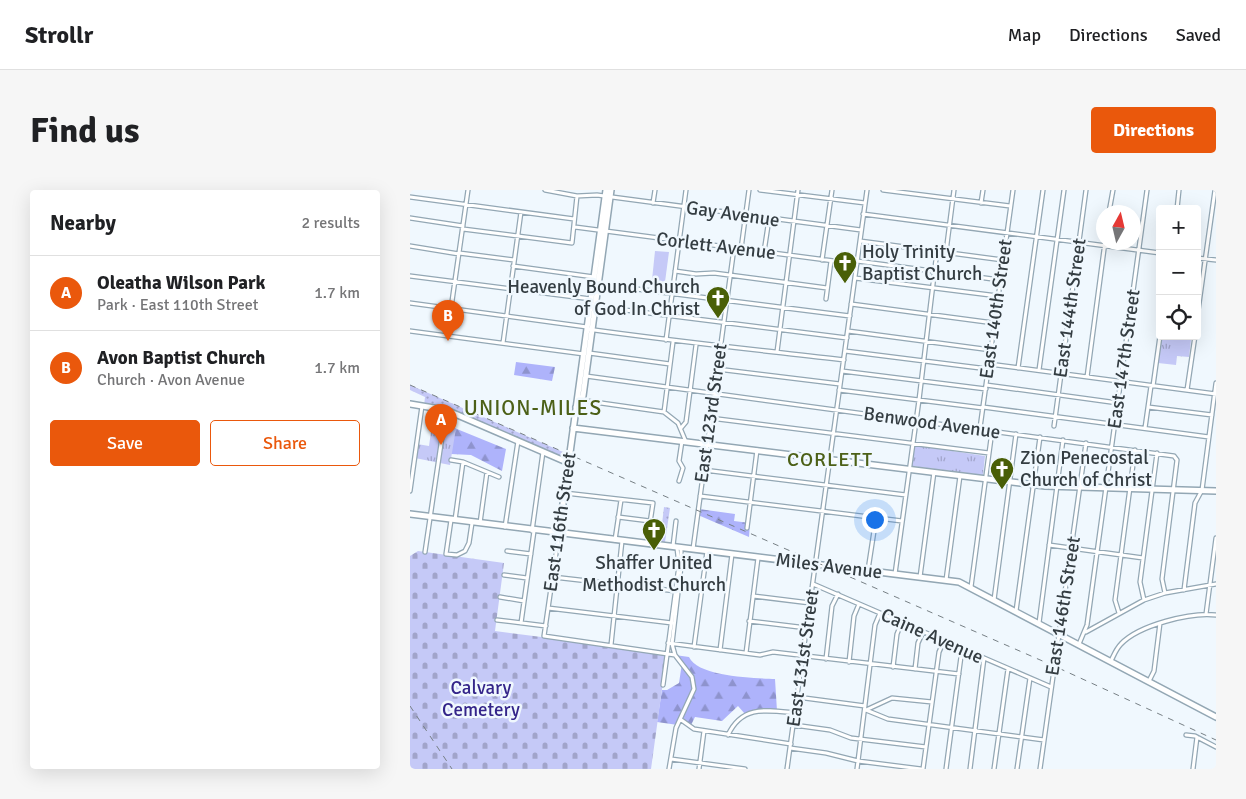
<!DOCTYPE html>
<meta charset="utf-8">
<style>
:root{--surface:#fff;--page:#f6f6f6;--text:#202124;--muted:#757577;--line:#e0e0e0;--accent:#ea580c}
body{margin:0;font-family:Signika,sans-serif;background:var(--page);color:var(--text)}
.controls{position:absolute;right:15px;top:15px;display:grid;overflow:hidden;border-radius:5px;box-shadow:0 5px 20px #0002}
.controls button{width:45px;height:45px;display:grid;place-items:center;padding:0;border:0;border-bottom:1px solid var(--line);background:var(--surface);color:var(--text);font:25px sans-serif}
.compass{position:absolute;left:686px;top:15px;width:45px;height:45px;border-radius:50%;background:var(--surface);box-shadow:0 5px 20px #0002;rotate:8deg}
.you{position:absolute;left:464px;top:329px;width:18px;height:18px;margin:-12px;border:4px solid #fff;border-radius:50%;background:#1a73e8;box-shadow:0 0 0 8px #1a73e833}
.badge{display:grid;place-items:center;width:32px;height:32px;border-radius:50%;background:var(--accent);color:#fff;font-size:16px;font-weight:700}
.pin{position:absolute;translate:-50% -41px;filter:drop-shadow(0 1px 2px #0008)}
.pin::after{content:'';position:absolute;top:26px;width:18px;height:15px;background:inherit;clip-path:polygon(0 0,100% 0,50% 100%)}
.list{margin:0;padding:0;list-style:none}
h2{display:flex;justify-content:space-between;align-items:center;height:65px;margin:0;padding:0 20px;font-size:21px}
h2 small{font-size:16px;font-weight:400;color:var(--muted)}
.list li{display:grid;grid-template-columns:32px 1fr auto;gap:15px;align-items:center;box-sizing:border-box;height:75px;padding:0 20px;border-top:1px solid var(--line)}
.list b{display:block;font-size:19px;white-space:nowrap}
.list p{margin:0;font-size:16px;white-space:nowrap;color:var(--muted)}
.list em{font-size:16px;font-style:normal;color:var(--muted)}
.actions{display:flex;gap:10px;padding:15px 20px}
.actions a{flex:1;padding:11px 0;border:1px solid var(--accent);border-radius:5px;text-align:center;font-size:18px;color:var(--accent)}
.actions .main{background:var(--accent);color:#fff}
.icon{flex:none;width:28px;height:28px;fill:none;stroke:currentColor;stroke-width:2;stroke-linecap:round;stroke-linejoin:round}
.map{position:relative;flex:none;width:806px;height:579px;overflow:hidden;border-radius:5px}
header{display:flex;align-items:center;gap:30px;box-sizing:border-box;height:70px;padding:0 25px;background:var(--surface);border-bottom:1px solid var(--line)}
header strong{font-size:24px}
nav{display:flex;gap:28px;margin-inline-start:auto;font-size:18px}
.intro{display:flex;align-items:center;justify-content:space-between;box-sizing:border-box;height:120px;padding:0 30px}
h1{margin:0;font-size:35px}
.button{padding:12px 22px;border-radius:5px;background:var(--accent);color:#fff;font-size:18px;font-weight:700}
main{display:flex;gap:30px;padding:0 30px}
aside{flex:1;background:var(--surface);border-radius:5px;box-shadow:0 5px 20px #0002}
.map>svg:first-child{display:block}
.grass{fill:url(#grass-dots)}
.forest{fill:url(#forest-firs)}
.cemetery{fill:url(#cemetery-stones)}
.park{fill:url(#park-tufts)}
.pitch{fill:#c5c9f7}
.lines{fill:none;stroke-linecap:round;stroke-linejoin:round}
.minor-casing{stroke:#93a7b4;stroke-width:5.5}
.major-casing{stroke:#93a7b4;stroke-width:8}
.minor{stroke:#fff;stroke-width:3}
.major{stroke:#fff;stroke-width:5}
.rail{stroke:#778085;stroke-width:1;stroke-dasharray:6 6;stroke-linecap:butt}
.labels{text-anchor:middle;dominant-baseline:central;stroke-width:5;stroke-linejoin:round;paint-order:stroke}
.street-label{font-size:19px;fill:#343d42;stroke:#f0f8fe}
.poi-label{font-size:19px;fill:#343d42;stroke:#f0f8fe;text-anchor:start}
.park-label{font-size:19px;fill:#34258a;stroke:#f0f8fe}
.neighbourhood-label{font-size:20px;letter-spacing:1px;fill:#4c6017;stroke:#f0f8fe}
.quarter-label{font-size:21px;letter-spacing:1px;fill:#4c6017;stroke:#f0f8fe}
</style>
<header>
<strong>Strollr</strong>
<nav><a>Map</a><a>Directions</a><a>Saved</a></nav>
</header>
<div class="intro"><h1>Find us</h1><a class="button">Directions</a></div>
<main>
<aside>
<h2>Nearby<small>2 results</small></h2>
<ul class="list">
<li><span class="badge">A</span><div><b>Oleatha Wilson Park</b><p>Park · East 110th Street</p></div><em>1.7 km</em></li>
<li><span class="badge">B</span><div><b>Avon Baptist Church</b><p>Church · Avon Avenue</p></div><em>1.7 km</em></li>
</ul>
<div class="actions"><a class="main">Save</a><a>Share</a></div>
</aside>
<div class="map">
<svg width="806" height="579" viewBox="0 0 806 579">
<defs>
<pattern id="grass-dots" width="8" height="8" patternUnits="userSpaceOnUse" patternTransform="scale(1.25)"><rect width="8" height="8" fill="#c5c9f7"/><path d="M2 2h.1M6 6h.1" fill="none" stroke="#a1a4ca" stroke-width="1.8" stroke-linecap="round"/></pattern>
<pattern id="forest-firs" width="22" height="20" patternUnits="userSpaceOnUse" patternTransform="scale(1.25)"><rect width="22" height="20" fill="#aeb3fb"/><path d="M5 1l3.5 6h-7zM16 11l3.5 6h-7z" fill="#8e93cd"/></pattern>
<pattern id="cemetery-stones" width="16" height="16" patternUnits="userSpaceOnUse" patternTransform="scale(1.25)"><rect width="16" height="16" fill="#c5c9f7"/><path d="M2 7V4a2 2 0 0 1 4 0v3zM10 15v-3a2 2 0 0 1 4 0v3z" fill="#a1a4ca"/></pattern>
<pattern id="park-tufts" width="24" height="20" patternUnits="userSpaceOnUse" patternTransform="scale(1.25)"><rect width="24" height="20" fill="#c5c9f7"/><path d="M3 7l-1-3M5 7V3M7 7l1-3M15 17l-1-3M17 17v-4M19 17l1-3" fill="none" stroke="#a1a4ca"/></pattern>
</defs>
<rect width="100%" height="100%" fill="#f0f8fe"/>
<path class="grass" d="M0 195 160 265 159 273 36 220 14 216 15 207 0 200Z
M254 317 260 318 255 352 239 350 242 333 252 334Z"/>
<path class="forest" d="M106 172 145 177 142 191 104 185Z
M42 237 96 259 92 281 61 265 41 264Z
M289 319 325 324 324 331 340 333 339 347 288 325Z
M265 465 279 467C288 487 345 488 365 489L367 521 335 524 328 516 312 531 285 527 280 537 270 529 268 535 247 532 252 500H257L269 493 272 473Z"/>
<path class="cemetery" d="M8 361 94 373 85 441 257 463 241 579H0V366Z"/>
<path class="park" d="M752 146H771V149L781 150 779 167 767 166 766 175 748 173Z
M22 234 46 238 40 275 5 268 7 254 19 256Z
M504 255 575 266 573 285 501 276Z"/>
<path class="pitch" d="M245 61 259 62 255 92 242 90Z"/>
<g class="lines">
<g class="minor-casing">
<path id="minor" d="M135 0 167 6 187 5 451 40
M350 0 455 13
M473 0 600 16
M0 7 164 29
M243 13 245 0
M571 13 573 0
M767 19 769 0
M699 22 703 0
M453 24 750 63
M0 28 53 36
M165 37 447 74
M53 39 162 53 167 6
M450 51 593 70
M0 56 49 64
M331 59 339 0
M354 62 359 29
M536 62 544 0
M49 63 104 70
M787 68 806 70
M412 70 422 0
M447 71 590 90
M103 76 184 87
M265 81 286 84 304 83 417 98
M0 86 181 109
M445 88 588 106
M187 94 440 126
M416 109 421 71
M0 113 177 137
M441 114 584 133
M183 116 437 148
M787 128 805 0
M177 139C262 151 348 160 434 170
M0 141 174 164
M438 141 581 160
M37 146 58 0
M256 150 276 0
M93 153 111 22
M435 161 578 179
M367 162 388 0
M179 163 260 174
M579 174 806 204
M608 178 633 0
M307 179 430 194
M629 180 654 0
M432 181 576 199
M176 186 764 266 767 270 752 389 755 403
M677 187 695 52
M576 195 708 213
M743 196 750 146
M429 200 573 218
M777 200 785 146
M170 210 254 222 268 233 276 252
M573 217 799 247
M738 217 802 225
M254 222 263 152
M300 228 579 263
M644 236 676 0
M271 238 276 232 286 155
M570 238 603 0
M735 238 741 196
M41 270 53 272 89 287
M294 280 496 305
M269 291 273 278 269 271 272 251
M0 301 12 216
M155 303 243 313 237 353
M290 306 492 331
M208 327 240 331
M41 330 36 364 47 365 55 361 59 353 62 333
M45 330 53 272
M70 333 77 282
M95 337 108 251
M337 338 347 260
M122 341 133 262
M149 343 134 446 265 465
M205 350 211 310
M639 355 733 368
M263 356 266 331
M283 359 324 58
M97 361 121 364
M15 362 36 220
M458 380 466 328
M485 384 509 210 527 61
M94 385 117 388
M143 387 266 401
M510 387 524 282
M536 390 550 286
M403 394 641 497
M561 397 582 241
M774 400 785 313 792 300 806 193
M343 406 400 413
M90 407 114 411
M584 410 606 244
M734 410 730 392 747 263
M138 418 262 433
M606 421 630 247
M709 423 705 410 725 260
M796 424 806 348
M87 430 136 436
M339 431 397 438
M111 433 124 341
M629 433 653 250
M676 442 734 410 755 403 806 394
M258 453 350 465 363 462 549 484
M669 454 677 435 737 0
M201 455 212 351
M284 457 297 361
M310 460 322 364
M336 463 348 368
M416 469 422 416 428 404
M701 471C704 465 706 459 711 454 729 435 781 422 806 425
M439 472 444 426 449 414
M483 477 487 444 492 432
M505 479 508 453 513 442
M739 491 744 481 750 433
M253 495 269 375 267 358
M387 507 455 516
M522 512 482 508 456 520 478 529 634 550
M270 529 284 539 381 554
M384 535 420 540 441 548 516 557
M318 545C332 515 356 520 385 523
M776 545 785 546 806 557
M380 558 416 563 448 571 511 579
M261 569 335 579
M259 579 266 538 284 499 282 487 265 465 262 454 271 377V357
M289 579 294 541
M377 579 457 0
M447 579 465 435 470 423
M513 579 529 462 534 451
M536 579 552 459
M560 579 574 468
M584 579 598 479
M607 579 620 488
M630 579 676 253
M783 579 787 547"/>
</g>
<g class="major-casing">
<path id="major" d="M0 214 36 220 159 273
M166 217 173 206 201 0
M163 238 635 296 806 301
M0 324 549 392 806 527
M149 343 196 0"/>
</g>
<use href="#minor" class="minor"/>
<use href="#major" class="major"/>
<path class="rail" d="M0 195 644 476 806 550
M0 516 42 579"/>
</g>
<defs>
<g id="church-pin" transform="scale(1.25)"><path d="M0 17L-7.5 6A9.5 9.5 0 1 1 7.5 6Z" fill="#495f07" stroke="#f0f8fe"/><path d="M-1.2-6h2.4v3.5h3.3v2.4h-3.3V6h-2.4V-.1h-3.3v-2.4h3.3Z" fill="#fff"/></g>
</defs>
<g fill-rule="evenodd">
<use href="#church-pin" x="435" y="73"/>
<use href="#church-pin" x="308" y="108"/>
<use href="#church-pin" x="592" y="279"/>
<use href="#church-pin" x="244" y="340"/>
</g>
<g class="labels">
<g class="street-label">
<text transform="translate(323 24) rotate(8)">Gay Avenue</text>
<text transform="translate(306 56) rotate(7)">Corlett Avenue</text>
<text transform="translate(660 118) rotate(-82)">East 144th Street</text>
<text transform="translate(586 119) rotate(-82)">East 140th Street</text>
<text transform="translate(714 169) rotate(-82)">East 147th Street</text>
<text transform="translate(301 223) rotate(-82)">East 123rd Street</text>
<text transform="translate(522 233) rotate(8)">Benwood Avenue</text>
<text transform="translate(150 332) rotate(-82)">East 116th Street</text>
<text transform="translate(419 376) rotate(7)">Miles Avenue</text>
<text transform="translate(653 416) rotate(-81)">East 146th Street</text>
<text transform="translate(522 446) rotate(24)">Caine Avenue</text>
<text transform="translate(393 468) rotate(-82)">East 131st Street</text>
</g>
<g class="poi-label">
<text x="452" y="62">Holy Trinity<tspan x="452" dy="22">Baptist Church</tspan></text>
<text x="290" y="97" text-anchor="end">Heavenly Bound Church<tspan x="290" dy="22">of God In Christ</tspan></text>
<text x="610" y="268">Zion Penecostal<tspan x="610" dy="22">Church of Christ</tspan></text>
<text x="244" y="373" text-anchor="middle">Shaffer United<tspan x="244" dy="22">Methodist Church</tspan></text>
</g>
<g class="park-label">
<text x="71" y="498">Calvary<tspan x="71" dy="22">Cemetery</tspan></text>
</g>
<g class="neighbourhood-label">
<text x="420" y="269">CORLETT</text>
</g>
<g class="quarter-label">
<text x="123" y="218">UNION-MILES</text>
</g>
</g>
</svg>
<div class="controls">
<button>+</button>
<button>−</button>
<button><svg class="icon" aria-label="locate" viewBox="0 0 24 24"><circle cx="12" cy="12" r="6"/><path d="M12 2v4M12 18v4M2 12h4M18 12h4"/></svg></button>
</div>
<svg class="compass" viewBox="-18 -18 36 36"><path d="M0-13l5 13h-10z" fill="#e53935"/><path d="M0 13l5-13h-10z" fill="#757577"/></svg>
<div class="you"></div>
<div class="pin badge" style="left:31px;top:255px">A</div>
<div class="pin badge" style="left:38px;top:151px">B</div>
</div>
</main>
